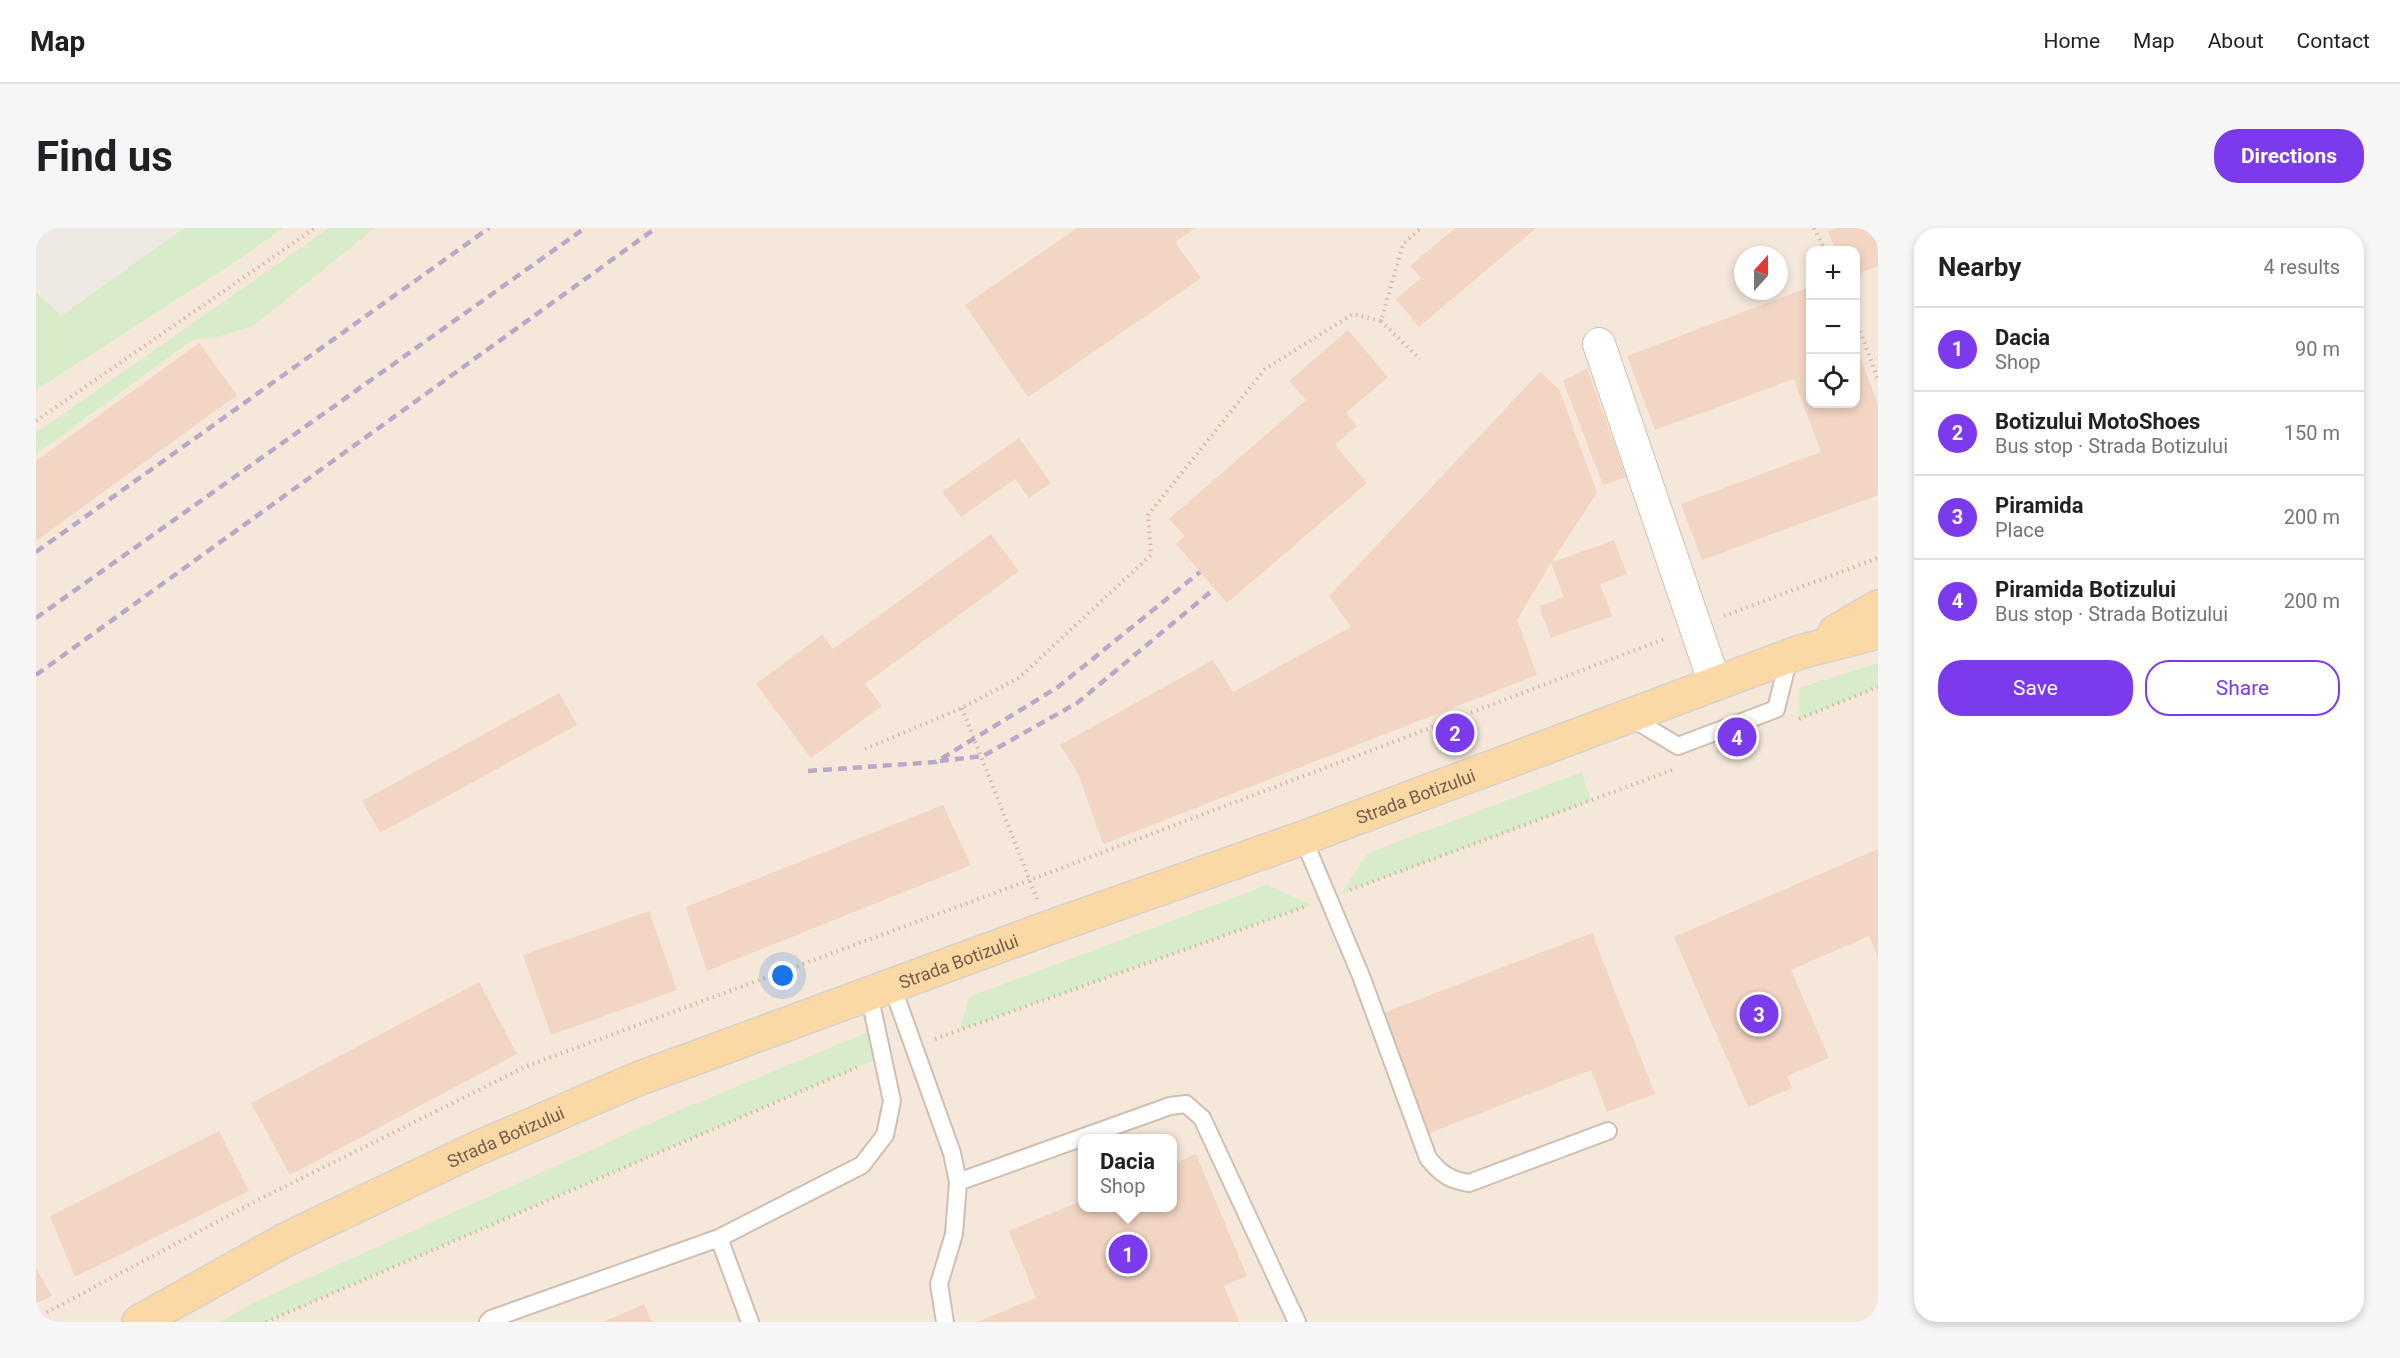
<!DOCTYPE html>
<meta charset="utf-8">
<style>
:root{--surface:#fff;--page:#f6f6f6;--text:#202124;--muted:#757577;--line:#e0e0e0;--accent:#7c3aed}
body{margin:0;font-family:Roboto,sans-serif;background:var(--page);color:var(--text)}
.controls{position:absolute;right:18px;top:18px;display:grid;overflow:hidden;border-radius:12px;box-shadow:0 3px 9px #0003}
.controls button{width:54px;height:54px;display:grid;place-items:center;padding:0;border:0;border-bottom:2px solid var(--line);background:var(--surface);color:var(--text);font:30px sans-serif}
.compass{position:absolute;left:1698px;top:18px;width:54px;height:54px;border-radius:50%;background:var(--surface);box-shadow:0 3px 9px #0003;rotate:21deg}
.you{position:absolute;left:747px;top:748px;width:21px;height:21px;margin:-15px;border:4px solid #fff;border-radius:50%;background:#1a73e8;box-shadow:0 0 0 9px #1a73e833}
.badge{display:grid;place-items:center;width:39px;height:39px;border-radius:50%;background:var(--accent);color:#fff;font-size:20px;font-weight:700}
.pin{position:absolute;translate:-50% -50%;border:3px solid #fff;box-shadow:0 2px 6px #0006}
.popup{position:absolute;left:1042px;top:906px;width:99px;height:78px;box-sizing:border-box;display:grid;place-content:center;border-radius:12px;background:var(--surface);filter:drop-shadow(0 2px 4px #0005);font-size:20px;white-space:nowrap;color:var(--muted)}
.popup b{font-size:22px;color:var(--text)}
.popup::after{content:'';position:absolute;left:50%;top:100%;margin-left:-12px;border:12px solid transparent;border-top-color:var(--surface)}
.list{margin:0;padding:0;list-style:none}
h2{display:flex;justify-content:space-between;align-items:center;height:78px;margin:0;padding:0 24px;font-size:26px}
h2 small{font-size:20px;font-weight:400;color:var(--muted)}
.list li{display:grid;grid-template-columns:39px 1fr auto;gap:18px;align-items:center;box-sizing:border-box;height:84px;padding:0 24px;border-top:2px solid var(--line)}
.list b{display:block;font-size:22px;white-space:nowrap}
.list p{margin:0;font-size:20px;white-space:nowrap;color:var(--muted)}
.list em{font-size:20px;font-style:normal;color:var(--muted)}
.actions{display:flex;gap:12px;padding:18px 24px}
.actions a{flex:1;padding:14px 0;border:2px solid var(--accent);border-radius:24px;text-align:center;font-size:21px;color:var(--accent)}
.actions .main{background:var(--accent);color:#fff}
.icon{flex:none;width:33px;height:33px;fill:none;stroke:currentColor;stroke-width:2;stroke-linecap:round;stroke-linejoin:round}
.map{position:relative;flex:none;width:1842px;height:1094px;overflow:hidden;border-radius:24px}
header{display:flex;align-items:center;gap:36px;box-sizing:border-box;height:84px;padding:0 30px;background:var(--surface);border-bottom:2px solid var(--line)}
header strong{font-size:28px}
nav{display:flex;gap:33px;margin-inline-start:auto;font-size:21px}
.intro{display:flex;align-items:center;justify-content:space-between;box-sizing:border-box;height:144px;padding:0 36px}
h1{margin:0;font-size:42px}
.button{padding:15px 27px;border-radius:24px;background:var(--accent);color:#fff;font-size:21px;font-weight:700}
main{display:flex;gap:36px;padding:0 36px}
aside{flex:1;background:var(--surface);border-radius:24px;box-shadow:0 3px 9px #0003}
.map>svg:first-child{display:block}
.residential{fill:#f5e8da;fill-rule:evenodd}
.industrial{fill:#efe9e4}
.green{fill:#d8ecc9}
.building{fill:#f3d5c3}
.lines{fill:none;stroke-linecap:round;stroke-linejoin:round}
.lane-casing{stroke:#d1beb0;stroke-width:20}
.street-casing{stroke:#d1beb0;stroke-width:34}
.primary-casing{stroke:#dad1cd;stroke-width:36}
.path{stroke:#d9b8a5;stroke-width:4;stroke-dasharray:1.5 4.5;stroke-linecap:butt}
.lane{stroke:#fff;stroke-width:16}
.street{stroke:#fff;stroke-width:32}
.primary{stroke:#fbd9a5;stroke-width:33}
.rail{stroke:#b9a8c9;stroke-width:4.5;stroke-dasharray:9 6;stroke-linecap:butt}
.labels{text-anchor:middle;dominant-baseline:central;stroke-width:4.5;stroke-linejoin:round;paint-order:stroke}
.street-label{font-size:18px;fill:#7a5c4d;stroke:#fffaf3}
</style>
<header>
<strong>Map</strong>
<nav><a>Home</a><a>Map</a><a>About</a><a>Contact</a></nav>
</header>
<div class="intro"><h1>Find us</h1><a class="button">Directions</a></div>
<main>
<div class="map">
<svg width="1842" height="1094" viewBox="0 0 1842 1094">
<rect width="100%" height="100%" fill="#fdf6ec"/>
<path class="residential" d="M0 0H1842V1094H0ZM1774 22H1820V176H1774ZM1707 27H1743V63H1707ZM1047 910H1137V980H1047Z"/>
<path class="industrial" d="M0 0H148L25 88 0 64Z"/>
<path class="green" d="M148 0H247L205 30 0 162V64L25 88Z
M293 0H339L217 98 178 110 158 111 0 226V205Z
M1842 435V459L1764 491 1763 460Z
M1546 544 1555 573 1305 666 1332 625Z
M1231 657 1275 677 924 802 933 769Z
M839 801 845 829 230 1094H185L213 1077 637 885Z"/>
<path class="building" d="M1041 0H1160L1139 14 1165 50 992 169 929 77Z
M1419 0H1500L1383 99 1360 71 1385 50 1374 38Z
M1801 0H1842V38L1820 47V22H1800L1792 4Z
M1774 59V176H1820V118L1842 177V267L1666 332 1645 276 1785 224 1758 151 1619 202 1591 128Z
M1312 102 1352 149 1310 185 1321 198 1299 217 1331 255 1191 375 1140 316 1149 308 1133 291 1270 172 1253 153Z
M163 115 201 167 0 313V233Z
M1551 140 1590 249 1567 257 1527 153Z
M1504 144 1523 161 1561 265 1515 335 1578 312 1591 346 1564 356 1576 388 1515 410 1503 378 1528 369 1515 335 1481 392 1501 447 1067 616 1042 545 1024 517 1177 432 1197 464 1315 399 1293 368Z
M983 210 1015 255 993 270 979 251 925 289 906 264Z
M955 306 983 343 829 456 846 478 775 530 720 456 786 407 797 421Z
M523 465 541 497 344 605 326 573Z
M907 577 935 637 671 743 650 679Z
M1842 621V729L1833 708 1755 742 1793 830 1751 848 1756 860 1712 879 1638 709Z
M613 683 641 762 515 807 487 727Z
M1556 705 1619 866 1571 884 1555 842 1391 906 1345 786Z
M443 754 481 826 254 947 215 875Z
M183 903 213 963 39 1049 14 988Z
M1160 926 1211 1048 1188 1058 1203 1094H941L1000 1070 973 1003 1047 972V980H1137V936Z
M0 1040 16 1068 0 1075Z
M608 1076 616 1094H567Z"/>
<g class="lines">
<g class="lane-casing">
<path id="lane" d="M1592 488 1642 518 1740 481 1753 429
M1267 610 1325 748 1392 930C1404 945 1413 952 1433 955L1572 903
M856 758 916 925 922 954 918 1006 903 1056 909 1094
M922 954 1134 878 1150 876 1166 890 1261 1094
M683 1010 714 1094
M452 1094 455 1091 683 1010 826 937 849 907 856 873 833 766"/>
</g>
<g class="street-casing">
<path id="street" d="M1563 116 1679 456"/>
</g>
<g class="primary-casing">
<g id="primary">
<path d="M1799 404 1842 379"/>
<path id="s1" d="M103 1094 249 1012 433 924 599 852 1012 700 1267 610 1764 424 1842 404"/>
</g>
</g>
<path class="path" d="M1778 0 1789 22
M1820 92 1842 151
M1345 93 1384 131
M0 193 279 0
M1688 388 1842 330
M926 480 1001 671
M1763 491 1842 459
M829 521 926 480 984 449 1115 327 1112 287 1229 141 1317 86 1345 93 1367 16 1385 0
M1314 662 1636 542
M899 811 1271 678
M0 1090 226 970 491 838 994 652 1631 410
M230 1094 824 838"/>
<use href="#lane" class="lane"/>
<use href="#street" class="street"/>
<use href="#primary" class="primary"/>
<path class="rail" d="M0 324 453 0
M0 390 549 0
M0 447 620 0
M904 533 947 528 1041 475 1178 361
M772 543 900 534 1022 459 1164 344"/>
</g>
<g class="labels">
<g class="street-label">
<text stroke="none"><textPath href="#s1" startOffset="1383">Strada Botizului</textPath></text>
<text stroke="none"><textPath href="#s1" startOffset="897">Strada Botizului</textPath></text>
<text stroke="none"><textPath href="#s1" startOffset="411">Strada Botizului</textPath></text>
</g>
</g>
</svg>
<div class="controls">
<button>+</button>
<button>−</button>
<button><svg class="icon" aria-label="locate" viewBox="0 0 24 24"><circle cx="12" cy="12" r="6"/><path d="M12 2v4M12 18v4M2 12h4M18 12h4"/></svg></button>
</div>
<svg class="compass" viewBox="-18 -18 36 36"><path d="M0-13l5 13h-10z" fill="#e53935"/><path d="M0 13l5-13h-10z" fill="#757577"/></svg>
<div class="you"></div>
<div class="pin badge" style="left:1092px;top:1026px">1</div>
<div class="popup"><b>Dacia</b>Shop</div>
<div class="pin badge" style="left:1419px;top:505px">2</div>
<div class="pin badge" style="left:1723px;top:786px">3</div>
<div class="pin badge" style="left:1701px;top:509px">4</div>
</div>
<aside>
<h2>Nearby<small>4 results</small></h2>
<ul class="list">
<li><span class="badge">1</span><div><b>Dacia</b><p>Shop</p></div><em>90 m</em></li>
<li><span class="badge">2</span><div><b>Botizului MotoShoes</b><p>Bus stop · Strada Botizului</p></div><em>150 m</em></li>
<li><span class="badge">3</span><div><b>Piramida</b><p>Place</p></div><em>200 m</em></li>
<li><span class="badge">4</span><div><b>Piramida Botizului</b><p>Bus stop · Strada Botizului</p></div><em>200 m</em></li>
</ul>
<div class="actions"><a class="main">Save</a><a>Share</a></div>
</aside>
</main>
